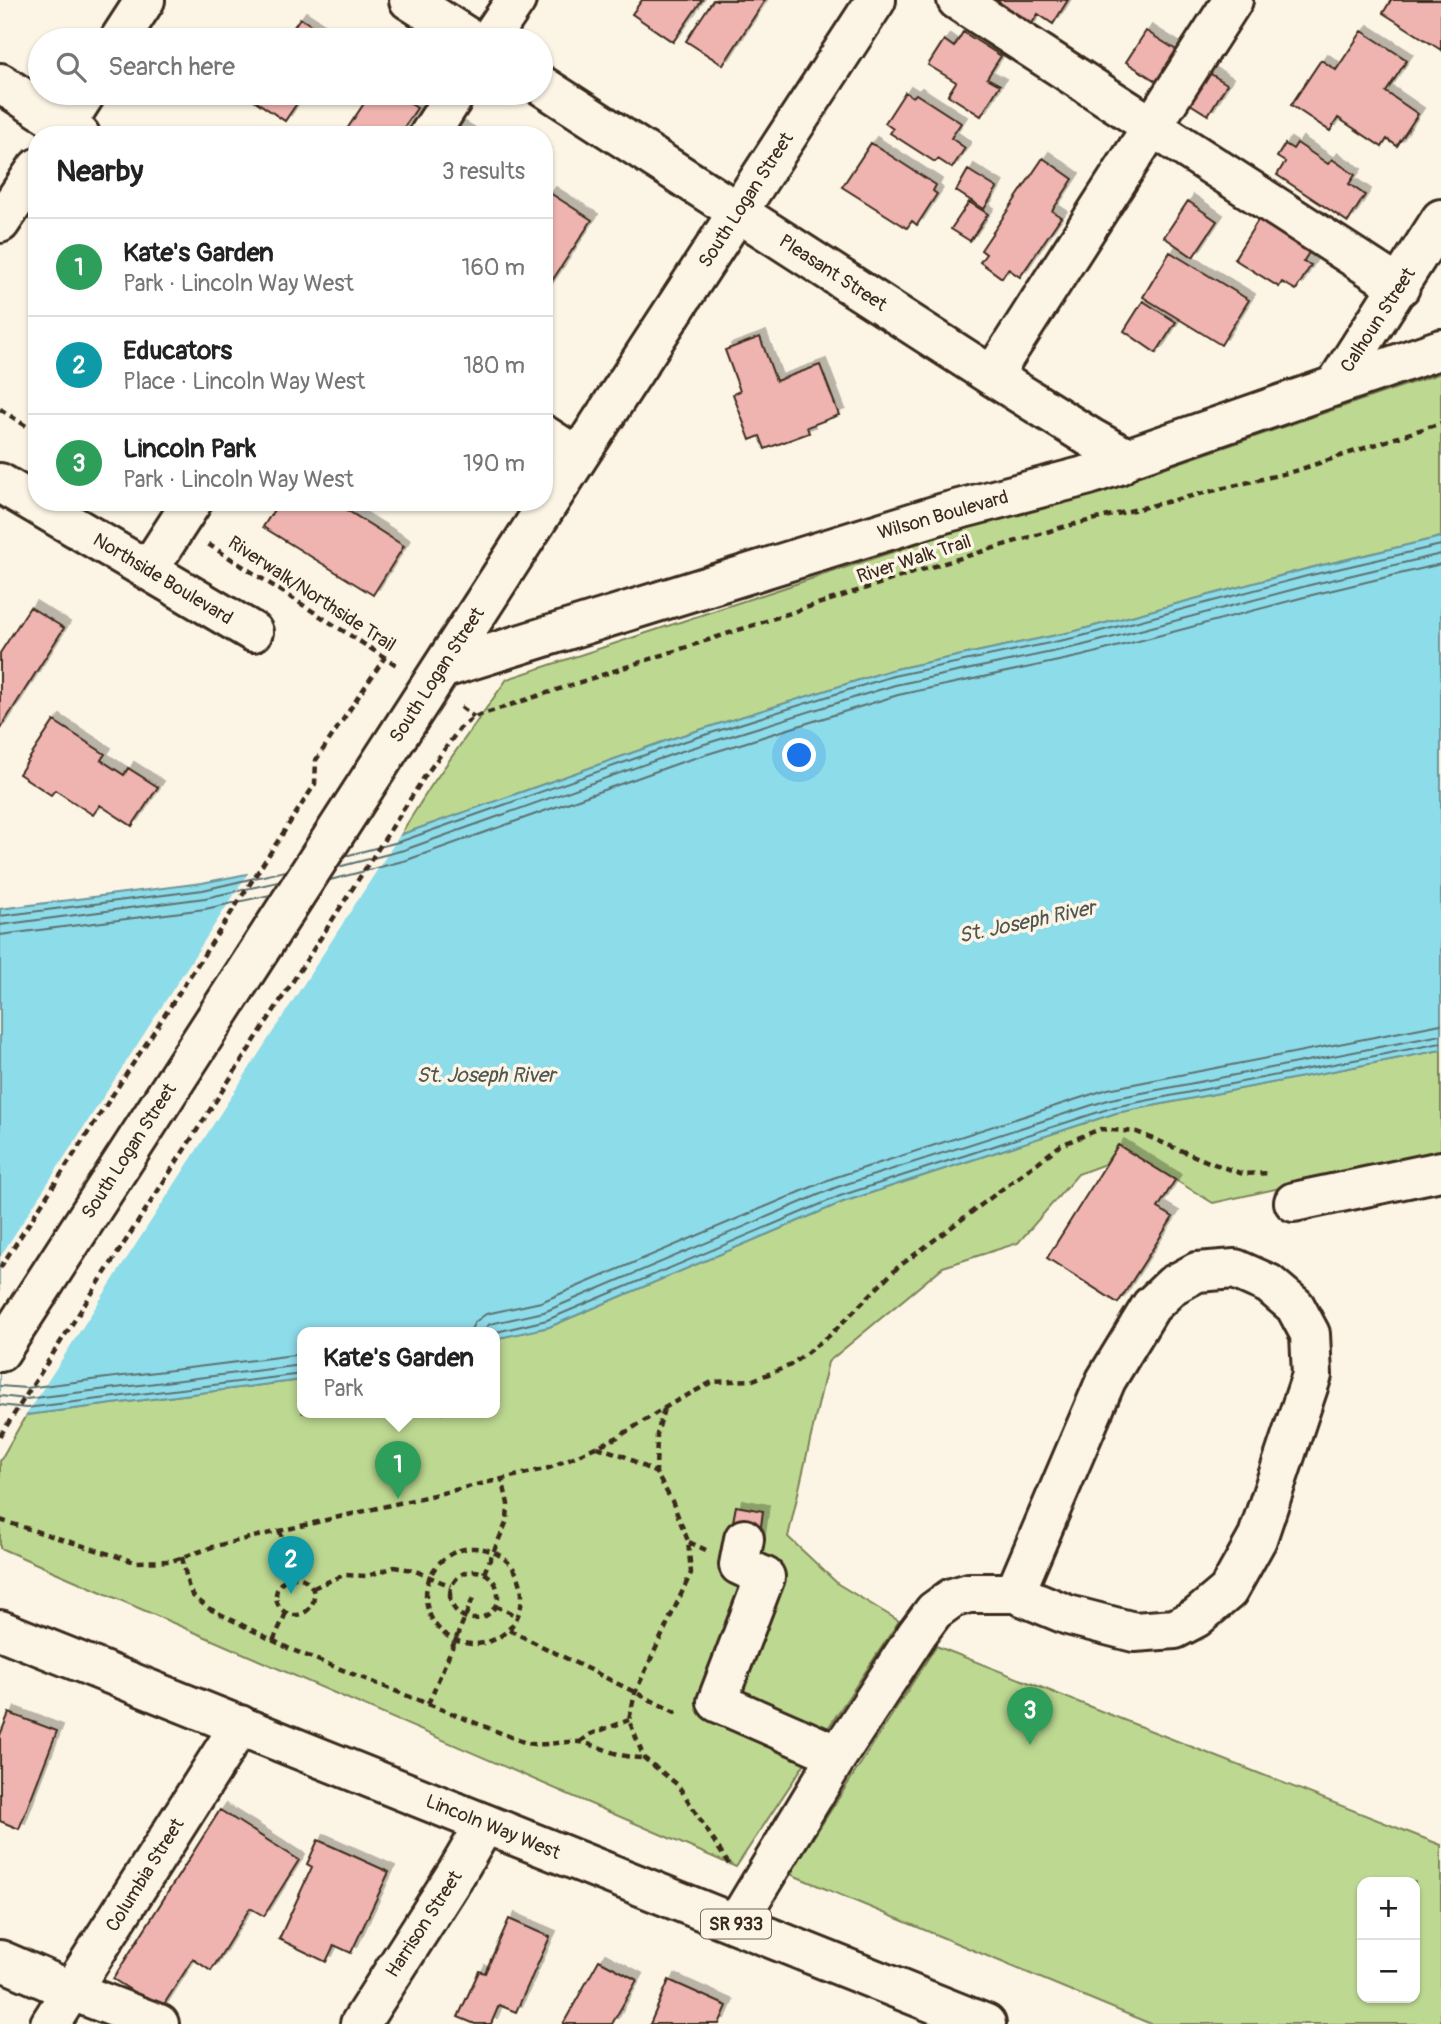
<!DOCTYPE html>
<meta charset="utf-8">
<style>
:root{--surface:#fff;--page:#f6f6f6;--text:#222;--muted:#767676;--line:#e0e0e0;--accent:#1a73e8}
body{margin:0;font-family:Pangolin,sans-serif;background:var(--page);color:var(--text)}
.controls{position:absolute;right:21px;bottom:21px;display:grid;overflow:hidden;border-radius:14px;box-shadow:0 2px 5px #0004}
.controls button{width:63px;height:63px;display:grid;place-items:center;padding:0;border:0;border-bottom:2px solid var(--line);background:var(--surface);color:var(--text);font:35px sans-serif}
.you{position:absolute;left:800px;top:756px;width:24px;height:24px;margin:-18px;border:5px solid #fff;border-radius:50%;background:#1a73e8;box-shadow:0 0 0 10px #1a73e833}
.badge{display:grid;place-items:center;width:46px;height:46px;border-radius:50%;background:var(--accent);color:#fff;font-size:23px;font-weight:700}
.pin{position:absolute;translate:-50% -58px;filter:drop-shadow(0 2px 4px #0008)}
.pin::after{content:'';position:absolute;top:37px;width:24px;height:21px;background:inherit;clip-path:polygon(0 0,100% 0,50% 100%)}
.popup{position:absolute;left:297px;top:1327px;width:203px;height:91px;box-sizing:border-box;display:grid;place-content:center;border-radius:14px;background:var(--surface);filter:drop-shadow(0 2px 5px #0005);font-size:23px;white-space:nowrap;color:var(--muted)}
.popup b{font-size:26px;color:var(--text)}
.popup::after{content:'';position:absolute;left:50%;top:100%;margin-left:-14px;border:14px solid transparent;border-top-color:var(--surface)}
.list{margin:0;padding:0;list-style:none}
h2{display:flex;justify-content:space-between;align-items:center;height:91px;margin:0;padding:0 28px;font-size:30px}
h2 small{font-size:23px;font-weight:400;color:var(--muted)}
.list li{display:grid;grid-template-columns:46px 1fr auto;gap:21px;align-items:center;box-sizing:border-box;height:98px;padding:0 28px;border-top:2px solid var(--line)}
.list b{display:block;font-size:26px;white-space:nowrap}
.list p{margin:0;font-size:23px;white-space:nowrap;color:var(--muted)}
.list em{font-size:23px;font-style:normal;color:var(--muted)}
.icon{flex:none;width:38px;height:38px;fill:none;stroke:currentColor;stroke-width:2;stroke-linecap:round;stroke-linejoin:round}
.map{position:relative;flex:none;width:1441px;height:2024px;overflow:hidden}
.search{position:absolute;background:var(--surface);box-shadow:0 2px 5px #0004;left:28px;top:28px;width:525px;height:77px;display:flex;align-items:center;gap:18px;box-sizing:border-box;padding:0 24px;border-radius:38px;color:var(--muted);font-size:26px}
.panel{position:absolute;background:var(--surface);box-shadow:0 2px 5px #0004;left:28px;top:126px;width:525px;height:385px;border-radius:28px}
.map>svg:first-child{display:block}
.green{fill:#bdd991;stroke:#7c8258;stroke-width:2;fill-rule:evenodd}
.water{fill:#8ddcea;stroke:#6c9598;stroke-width:2}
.pier{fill:#fcf5e5}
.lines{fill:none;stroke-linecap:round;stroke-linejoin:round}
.shore{stroke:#5c7170;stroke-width:2}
.building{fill:#efb4af;stroke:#3b2a1e;stroke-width:2;filter:url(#shadow)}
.minor-casing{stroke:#3b2a1e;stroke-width:44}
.major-casing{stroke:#3b2a1e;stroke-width:44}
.path{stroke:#3b2a1e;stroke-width:4.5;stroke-dasharray:7 5;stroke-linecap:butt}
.minor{stroke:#fcf5e5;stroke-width:38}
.major{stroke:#fcf5e5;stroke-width:38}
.labels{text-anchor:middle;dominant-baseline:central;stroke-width:7;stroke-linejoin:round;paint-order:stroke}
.shield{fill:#fcf5e5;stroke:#75675a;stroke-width:2}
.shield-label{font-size:18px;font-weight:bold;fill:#3b2a1e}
.street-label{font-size:19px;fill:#3b2a1e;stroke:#fcf5e5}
.water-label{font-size:21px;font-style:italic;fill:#505651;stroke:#fcf5e5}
</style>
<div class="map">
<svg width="1441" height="2024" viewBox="0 0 1441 2024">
<defs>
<filter id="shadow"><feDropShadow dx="6" dy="-6" stdDeviation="0" flood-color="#0004"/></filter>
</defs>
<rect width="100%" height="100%" fill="#fcf5e5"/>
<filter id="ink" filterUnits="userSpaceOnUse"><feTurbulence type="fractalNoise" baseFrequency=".0143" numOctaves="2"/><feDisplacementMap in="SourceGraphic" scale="14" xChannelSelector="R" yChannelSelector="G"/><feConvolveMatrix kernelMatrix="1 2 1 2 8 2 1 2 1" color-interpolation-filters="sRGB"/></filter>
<g filter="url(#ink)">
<path class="green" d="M1441 373V537L1306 569 1076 631 891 670 674 738 400 835 431 786 507 679 1047 501 1149 473Z
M1441 1050V1152L1213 1203 1118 1145 1105 1164 1078 1174 1018 1243 943 1267 828 1362 788 1537 838 1584 899 1621 736 1867 0 1548V1461L26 1415 302 1380V1413H494V1339L549 1327 843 1202 1116 1113Z
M936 1646 1441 1845V2024H1151L790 1874ZM1362 1882H1415V1998H1362Z"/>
<path class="water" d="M1441 537V1050L1116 1113 843 1202 549 1327 494 1339V1333H302V1380L26 1415 0 1412V909L202 883 252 873 400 835 674 738 891 670 1076 631 1306 569Z"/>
<path class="pier" d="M403 830 24 1418 0 1415V1257L250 870Z"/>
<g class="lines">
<path class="shore" d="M345 856 402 841 676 744 893 676 1078 637 1307 576 1441 545
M338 867 404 850 679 752 895 685 1080 646 1310 585 1441 554
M330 880 407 860 682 762 898 695 1082 656 1312 595 1441 564
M0 916 203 890 285 871
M0 925 205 898 278 882
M0 935 205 909 270 895
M469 1333 475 1322 486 1314 541 1302 833 1178 1108 1089 1441 1024
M480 1333 490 1324 544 1312 837 1187 1111 1099 1441 1035
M492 1333 547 1320 840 1196 1114 1107 1441 1043
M0 1386 26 1388 302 1354
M0 1396 26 1399 302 1365
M0 1405 26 1408 302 1374"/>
</g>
<path class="building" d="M642 0H702L673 42 632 14Z
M713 0H765L723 65 686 41Z
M990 0H1068L1053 24 1038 14 1027 31Z
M1391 0H1441V50L1383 13Z
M300 18 334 40H285Z
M1146 31 1181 53 1162 85 1126 62Z
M1362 31 1407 60 1386 92 1418 114 1397 146 1387 139 1382 147 1338 118 1330 131 1291 105 1321 60 1336 70Z
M963 32 1001 56 987 78 1000 85 981 116 948 95 956 82 928 65 944 40 954 47Z
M1201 68 1227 84 1208 115 1182 99Z
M905 92 913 97 916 94 961 123 951 138 965 148 952 168 938 159 935 162 890 133 893 129 885 123Z
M250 93H304L285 121 248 96Z
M371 93H394L417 108 399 135H343Z
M455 125 471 135H449Z
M871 143 936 185 933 191 937 194 917 225 912 221 907 228 842 187Z
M1297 143 1328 164 1332 159 1355 175 1349 184 1365 195 1348 222 1277 175 1285 162 1277 157 1285 144 1293 149Z
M1043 158 1073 179 1052 211 1061 217 1020 277 1008 269 1002 278 980 262 986 254 981 250Z
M968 170 997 188 984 209 956 191Z
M550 193 592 220 544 293V202Z
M1188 201 1217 221 1193 257 1164 237Z
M969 202 988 214 970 241 951 229Z
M1260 217 1305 244 1302 247 1310 251 1303 262 1311 265 1296 290 1282 282 1279 287 1234 259Z
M1170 252 1249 300 1221 345 1143 297Z
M1143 301 1176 322 1156 353 1124 331Z
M760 337 776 381 820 365 839 415 807 427 809 433 765 449 760 436 750 440 733 394 740 391 725 350Z
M279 502H316L323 506 326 502H334L404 546 373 595 263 527Z
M30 607 64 628 0 729V653Z
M54 721 105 754 101 760 124 775 128 768 158 787 132 826 100 805 93 815 55 790 51 795 19 774Z
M1118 1145 1175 1180 1158 1208 1173 1217 1118 1303 1047 1258Z
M736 1506 763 1511 759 1541 730 1537Z
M9 1713 57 1731 19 1829 0 1821V1735Z
M220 1810 299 1860 264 1916 250 1908 211 1971 193 1959 161 2009 113 1979Z
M318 1840 389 1872 351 1953 334 1945 326 1962 279 1939 312 1867 307 1864Z
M509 1919 550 1937 516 2012 499 2005 491 2024H475L458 2017 479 1971 485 1973Z
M599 1960 637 1980 612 2024H563Z
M669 1980 727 2006 719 2024H650Z"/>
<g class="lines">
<g class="minor-casing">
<path id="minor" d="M409 0 472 40
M957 0 1400 287
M119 40 145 0
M489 40 516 0
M0 83 80 135
M541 85 992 376 1091 438 1127 458
M59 135 86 93
M429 135 456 93
M0 223 37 168
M992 376 1233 0
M1336 384 1441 219
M544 435 578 457
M0 483 253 632
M148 570 192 502
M441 669 944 513 1089 475 1119 465 1127 458 1441 349
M1294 1202 1441 1171
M0 1352 578 457 876 0
M744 1539 739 1565 765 1577 717 1702 838 1755
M736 1924 838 1755 917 1634 934 1611 952 1598 969 1593H1015L1068 1615 1134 1632 1175 1629 1196 1618 1228 1591 1257 1539 1312 1375 1310 1334 1295 1306 1269 1284 1235 1269 1197 1272 1173 1285 1151 1306 1106 1380 1015 1593
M0 1960 72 1991 159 2024
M50 2024 240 1725
M360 2024 457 1872 485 1824"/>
</g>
<g class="major-casing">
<path id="major" d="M0 1630 986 2024"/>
</g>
<path class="path" d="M0 409 37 433
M208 544 398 666
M461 707 474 717
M0 1268 315 784 316 760 385 657
M664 1409 657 1434 656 1473 672 1501 688 1541 691 1573 635 1693 629 1720 644 1758 678 1785 730 1866
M0 1436 425 776 460 728 474 717 918 571 1063 527 1295 471 1441 423
M597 1447 622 1455 656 1473
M0 1520 135 1562 172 1561 215 1546 549 1468 618 1437 671 1404 712 1382 753 1380 789 1366 829 1336 897 1268 1061 1145 1100 1129 1137 1132 1211 1163 1243 1174 1270 1173
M280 1530 290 1577
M689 1542 706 1550
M426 1596a48 48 0 1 1 96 0a48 48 0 1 1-96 0Z
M182 1557 188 1585 192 1595 208 1608 290 1649 526 1743C547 1747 563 1740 580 1742 602 1746 621 1759 644 1758
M450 1595a24 24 0 1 1 48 0a24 24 0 1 1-48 0Z
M484 1573 507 1521 508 1504 502 1478
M276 1596a19 19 0 1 1 38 0a19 19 0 1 1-38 0Z
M313 1588 344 1575 368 1576 394 1567 413 1570 451 1586
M495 1606 518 1616
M509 1630 681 1715
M273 1641 286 1613
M428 1704 474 1596
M580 1742 591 1734 629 1720"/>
<use href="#minor" class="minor"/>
<use href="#major" class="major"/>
</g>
</g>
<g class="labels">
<rect class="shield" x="701" y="1909.5" width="70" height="29" rx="5"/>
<g class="shield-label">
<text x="736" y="1924">SR 933</text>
</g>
<g class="street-label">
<text transform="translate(746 200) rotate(-57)">South Logan Street</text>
<text transform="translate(833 273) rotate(33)">Pleasant Street</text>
<text transform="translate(1378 320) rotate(-57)">Calhoun Street</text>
<text transform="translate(943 515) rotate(-16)">Wilson Boulevard</text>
<text transform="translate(914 559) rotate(-18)">River Walk Trail</text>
<text transform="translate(163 579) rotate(31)">Northside Boulevard</text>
<text transform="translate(312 594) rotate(33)">Riverwalk/Northside Trail</text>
<text transform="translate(437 675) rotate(-57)">South Logan Street</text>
<text transform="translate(129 1151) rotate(-57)">South Logan Street</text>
<text transform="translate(493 1827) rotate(22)">Lincoln Way West</text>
<text transform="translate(145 1875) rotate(-58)">Columbia Street</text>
<text transform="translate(424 1924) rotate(-57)">Harrison Street</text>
</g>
<g class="water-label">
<text transform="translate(1027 922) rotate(-12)">St. Joseph River</text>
<text x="486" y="1075">St. Joseph River</text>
</g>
</g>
</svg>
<div class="controls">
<button>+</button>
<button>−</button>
</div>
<div class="you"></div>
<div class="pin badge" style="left:398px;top:1499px;background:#2e9e5b">1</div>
<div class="popup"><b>Kate's Garden</b>Park</div>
<div class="pin badge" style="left:291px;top:1594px;background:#0f9aa8">2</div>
<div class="pin badge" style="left:1030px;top:1745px;background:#2e9e5b">3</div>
<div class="search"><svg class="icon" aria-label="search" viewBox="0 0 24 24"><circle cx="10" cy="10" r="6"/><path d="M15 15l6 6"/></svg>Search here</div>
<section class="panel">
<h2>Nearby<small>3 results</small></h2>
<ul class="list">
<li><span class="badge" style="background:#2e9e5b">1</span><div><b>Kate's Garden</b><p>Park · Lincoln Way West</p></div><em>160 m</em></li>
<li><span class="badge" style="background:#0f9aa8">2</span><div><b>Educators</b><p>Place · Lincoln Way West</p></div><em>180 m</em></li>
<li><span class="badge" style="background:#2e9e5b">3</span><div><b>Lincoln Park</b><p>Park · Lincoln Way West</p></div><em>190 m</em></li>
</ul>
</section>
</div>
